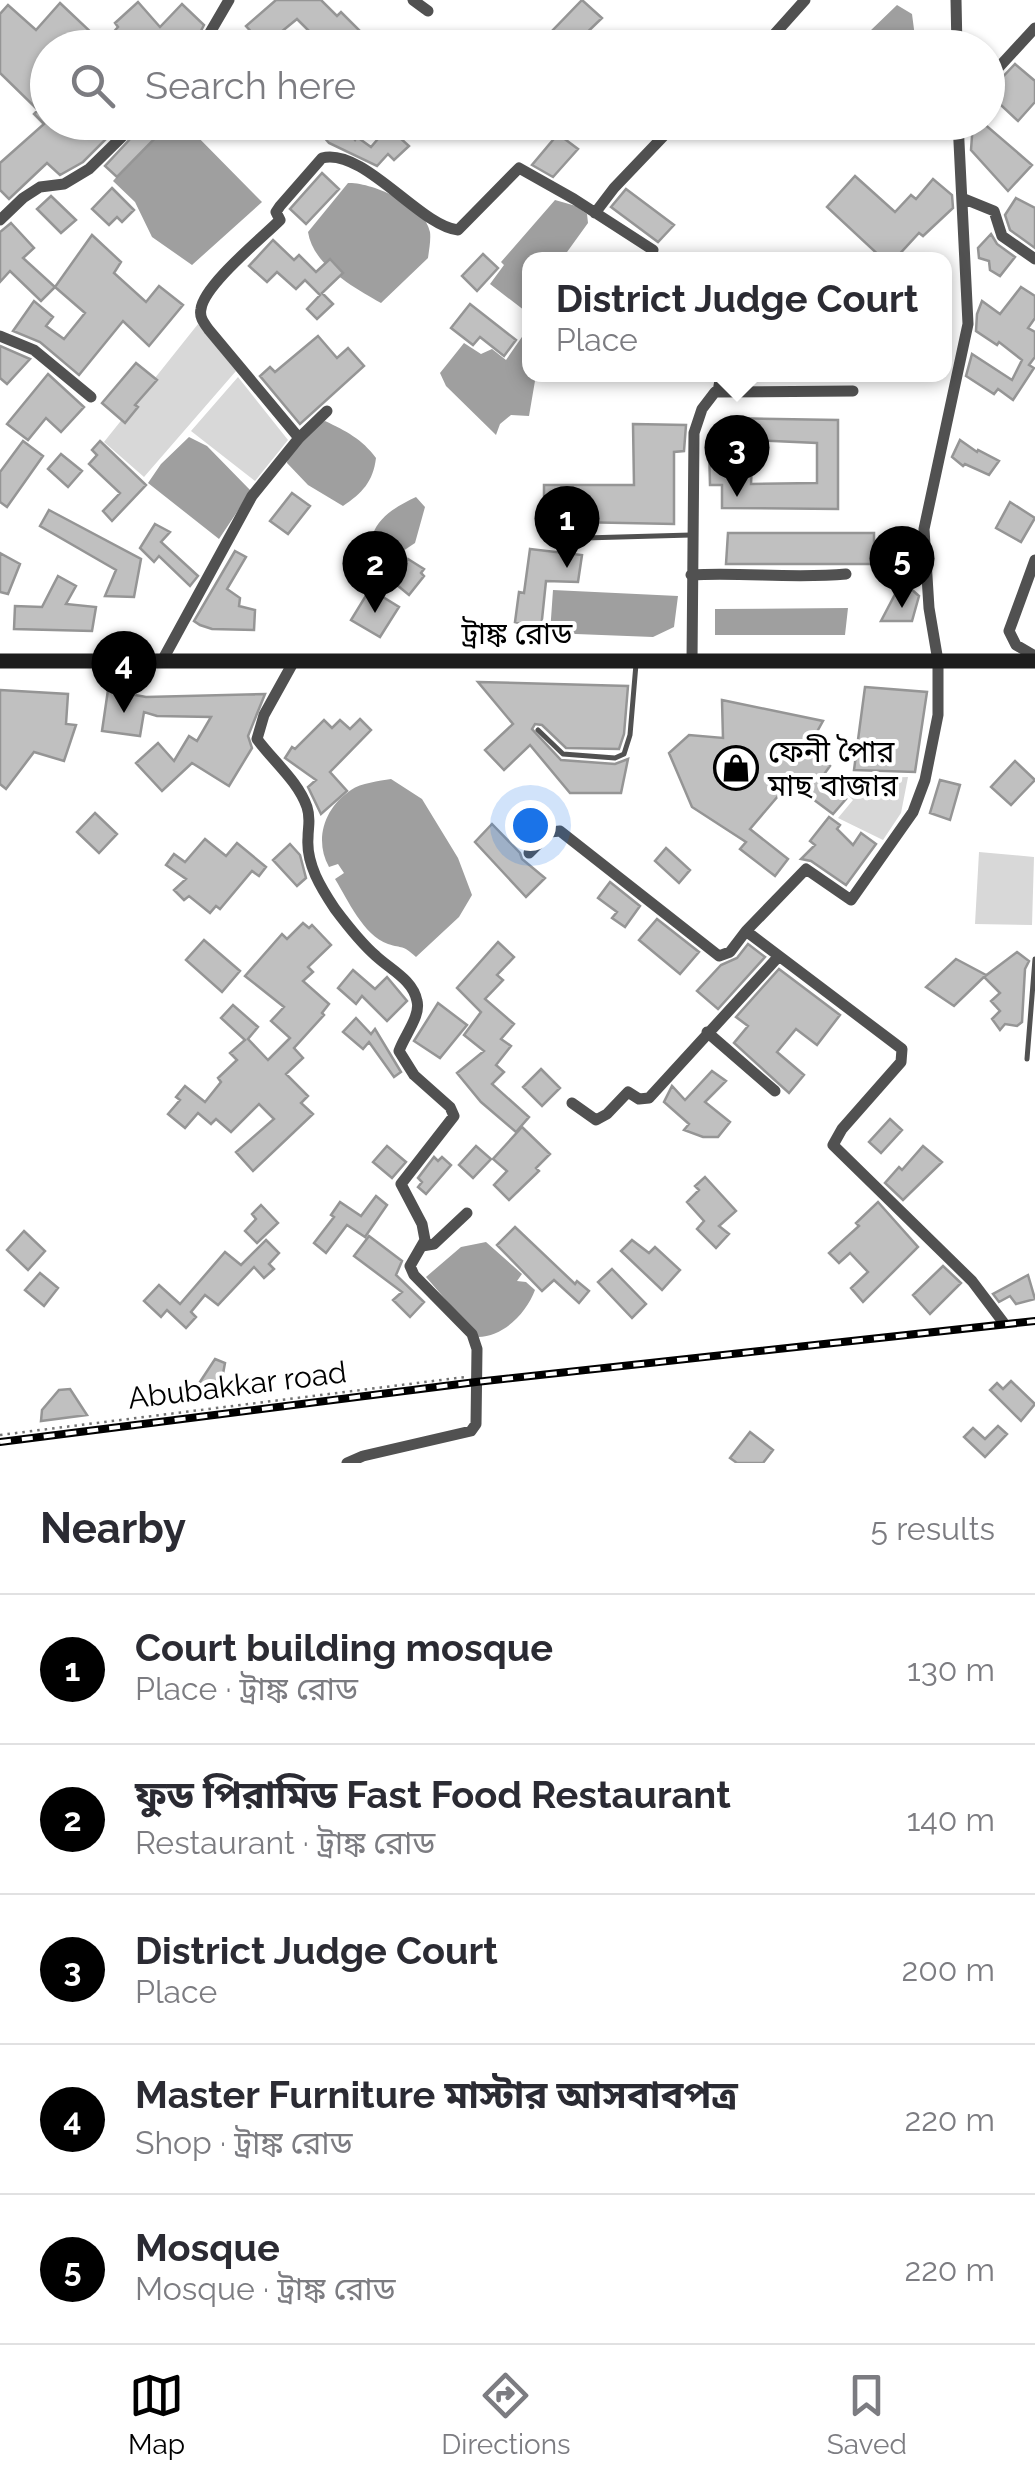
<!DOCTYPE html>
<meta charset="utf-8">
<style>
:root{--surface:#fff;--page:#f2f2f3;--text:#2b2b33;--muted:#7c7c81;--line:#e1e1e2;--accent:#000}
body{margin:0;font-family:Raleway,"Noto Sans Bengali",sans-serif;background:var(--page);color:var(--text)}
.you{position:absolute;left:530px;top:825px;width:35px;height:35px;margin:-25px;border:8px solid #fff;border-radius:50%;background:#1a73e8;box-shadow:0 0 0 15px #1a73e833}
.badge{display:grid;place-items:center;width:65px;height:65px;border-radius:50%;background:var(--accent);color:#fff;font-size:32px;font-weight:700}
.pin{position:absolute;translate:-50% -82px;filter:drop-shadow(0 2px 5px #0008)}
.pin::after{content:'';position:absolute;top:52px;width:35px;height:30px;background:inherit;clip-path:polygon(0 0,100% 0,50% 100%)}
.popup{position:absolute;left:522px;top:252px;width:430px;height:130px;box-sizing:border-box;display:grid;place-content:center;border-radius:20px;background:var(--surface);filter:drop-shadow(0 2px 8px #0005);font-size:32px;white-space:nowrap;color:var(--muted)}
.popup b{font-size:38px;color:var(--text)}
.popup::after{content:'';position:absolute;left:50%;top:100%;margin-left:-20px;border:20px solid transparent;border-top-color:var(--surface)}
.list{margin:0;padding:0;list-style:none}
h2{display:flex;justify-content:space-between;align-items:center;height:130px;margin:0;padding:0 40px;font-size:42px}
h2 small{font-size:32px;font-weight:400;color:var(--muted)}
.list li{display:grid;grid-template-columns:65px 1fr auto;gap:30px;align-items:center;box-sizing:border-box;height:150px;padding:0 40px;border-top:2px solid var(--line)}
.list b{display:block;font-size:38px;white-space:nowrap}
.list p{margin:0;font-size:32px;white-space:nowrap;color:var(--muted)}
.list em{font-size:32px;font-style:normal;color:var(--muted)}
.icon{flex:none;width:55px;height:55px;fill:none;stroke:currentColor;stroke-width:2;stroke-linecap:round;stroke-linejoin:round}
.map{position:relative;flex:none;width:1035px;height:1463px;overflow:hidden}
.search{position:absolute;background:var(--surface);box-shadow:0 2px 8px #0004;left:30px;right:30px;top:30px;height:110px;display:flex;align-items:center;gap:25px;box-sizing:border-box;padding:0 35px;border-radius:55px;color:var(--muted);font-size:38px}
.sheet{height:880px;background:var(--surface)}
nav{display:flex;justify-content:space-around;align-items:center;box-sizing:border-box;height:140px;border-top:2px solid var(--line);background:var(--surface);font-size:28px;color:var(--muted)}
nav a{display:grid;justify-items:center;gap:5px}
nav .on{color:var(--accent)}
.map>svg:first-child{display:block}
.green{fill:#d8d8d8}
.water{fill:#9f9f9f}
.building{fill:#c0c0c0;stroke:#959595;stroke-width:2.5;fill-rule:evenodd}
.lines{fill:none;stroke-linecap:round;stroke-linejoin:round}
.path{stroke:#737373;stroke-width:2.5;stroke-dasharray:2.5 5;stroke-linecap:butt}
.lane{stroke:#515151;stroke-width:5}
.street{stroke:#515151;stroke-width:11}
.secondary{stroke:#1e1e1e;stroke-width:15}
.rail-casing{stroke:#000;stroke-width:8}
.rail{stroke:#fff;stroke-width:4;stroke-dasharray:11;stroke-linecap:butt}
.labels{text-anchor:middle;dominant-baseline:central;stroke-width:8;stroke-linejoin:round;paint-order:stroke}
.street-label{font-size:30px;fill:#000;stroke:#fff}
.poi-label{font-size:30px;fill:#000;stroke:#fff;text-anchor:start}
</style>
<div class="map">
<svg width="1035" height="1463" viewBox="0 0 1035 1463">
<rect width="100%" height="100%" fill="#fff"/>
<path class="green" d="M198 324 236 371 144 477 104 442Z
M238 377 288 440 255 481 191 431Z
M847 774 876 778 908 777 901 813 883 840 838 818 853 800 833 781Z
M979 852 1034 857 1032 925 975 924Z"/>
<path class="water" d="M897 5 912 14 915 37 901 47H884L869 32Z
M164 123 187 126 262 202 192 265 152 237 135 202 113 181Z
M348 183C372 182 426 206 430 232 431 240 429 250 428 258L381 303C353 287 313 265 308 232Z
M555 200 576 206 587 214 588 223 562 259 530 260 529 314 490 284 504 265 501 262Z
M529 319 530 374 536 375 529 416 511 415 500 424 496 435 446 386 440 373 464 343 481 354 492 349 506 360 524 334Z
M325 421C346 431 362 439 376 458 373 482 362 493 343 506L308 485 287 463C289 446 310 429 325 421Z
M189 437 207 446 251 491 219 539 148 483 161 464Z
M416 497 425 507 415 543 403 551 385 552 378 548 373 534C379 516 399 505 416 497Z
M553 590 678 596 674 627 653 637 550 633Z
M848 608 845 635H715V609Z
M391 779 422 799 458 858 472 895 459 917 416 957C402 944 403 949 388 944 363 935 348 900 335 879L344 873 338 864 329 867C314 840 324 808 351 790 361 783 379 781 391 779Z
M486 1242 522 1274 517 1281 526 1282 535 1290C527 1312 504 1337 478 1337L426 1277 461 1247Z"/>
<path class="building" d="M276 0H321L337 16 341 12 365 36 354 48H312L319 41 297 19 264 46 246 26Z
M582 0 602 18 571 48 553 30Z
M138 2 160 27 182 4 204 25 192 48H99L118 27 115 23Z
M60 3 94 35 83 48H48V122H59L74 137 89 122H123L83 162 60 175 47 163 9 199 0 190V163L44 124 34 114 38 110 0 73V14L8 5 36 30Z
M1015 64 1035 81V102L1018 121 988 93V88L995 85Z
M146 122H171L117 177 105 166Z
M311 122H339L355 140 357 137 371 147 388 127 409 146 394 160 388 154 377 166 329 143Z
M973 122H982L1032 165 1008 191 971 150Z
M558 134 578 149 553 177 532 165Z
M322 173 339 189 306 224 290 209Z
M855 176 895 212 911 195 916 199 933 179 952 195 953 208 923 236 919 233 894 260H884L827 207Z
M112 188 134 210 122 222 117 217 109 225 92 209Z
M626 189 674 225 658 242 611 207Z
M51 196 76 220 61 233 37 209Z
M1016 198 1035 208V248L1010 230 1005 215Z
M11 223 34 248 23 258 55 287 41 301 10 271 0 282V232Z
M991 234 997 244 1015 257 1000 276 990 270 989 261 979 258 978 248Z
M92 235 121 262 114 273 146 302 159 286 183 305 149 346 123 321 79 375 40 342 13 331 34 301 53 317 46 326 64 339 85 313 55 287Z
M273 240 294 260 299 255 316 272 330 259 343 273 322 293 333 304 317 319 307 309 320 295 305 280 296 289 277 272 267 282 249 266Z
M483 254 498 268 477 291 462 276Z
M1021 287 1035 296V318L1028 328 1035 332V357L1029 365 1034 368 1013 400 998 389 994 394 966 376 972 354 1012 380 1022 360 999 342 997 345 976 331 977 314 982 301 1000 314Z
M470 304 516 340 504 356 480 337 473 345 451 328Z
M318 336 337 358 348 348 364 366 300 424 260 376 270 367 275 372Z
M0 346 30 359 7 384 0 378Z
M136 363 157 380 135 405 138 407 125 423 102 403Z
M48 374 84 407 61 432 46 418 28 440 7 424Z
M727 418 838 420V509L722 508V485H710L709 444H729ZM753 440 817 443V483L751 484Z
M633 424 686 425 684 451 674 452V524L574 522V531H561V522H544V485H634Z
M960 440 977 452 978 450 999 461 989 475 965 464 963 466 952 457Z
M23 441 43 456 7 507 0 502V472Z
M100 441 146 485 112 521 103 511 120 493 89 464 97 455 92 450Z
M61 454 82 471 68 487 48 469Z
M292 493 310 506 288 534 270 521Z
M1010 502 1035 518 1021 542 996 528Z
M49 510 141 559 134 597 105 596 116 570 40 526Z
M155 524 170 532 161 542 198 576 190 586 159 556 154 562 140 548Z
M728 533H874V564H726Z
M530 549 582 555 578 582 546 581 541 629 515 622 519 592 524 593Z
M235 551 246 557 227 589 240 598 239 606 255 610 254 630 212 629 200 625 194 621Z
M0 553 20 564 8 594 0 592Z
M408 559 424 569 421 573 424 576 409 595 391 580Z
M58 576 76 586 66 604 96 607 92 631 14 629 15 606 42 607Z
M902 581 919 596 912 621H881Z
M370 589 399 607 380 637 351 620Z
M478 682 628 686 624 734 619 749 566 748 542 725 535 724 532 729 561 760 615 764 628 759 621 793H570L530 745 504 770 485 750 513 724Z
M865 687 927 692 915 772 854 770Z
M0 690 68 694 66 724 76 725 64 761 34 752 6 789 0 784Z
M108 690 146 697 265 694 248 736 252 748 229 786 192 763 162 791 136 763 158 743 174 761 189 736 197 741 211 717 157 716 144 712 140 736 102 731Z
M722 700 823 721 808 748 830 766 820 780 846 799 833 814 790 782 750 829 788 859 775 876 740 849 746 842 692 807 669 753 689 735 723 738Z
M360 719 371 730 330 772 347 791 321 814 308 787 316 780 285 758 292 747 295 749 324 720 332 728 340 720 350 729Z
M1015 761 1035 780 1011 805 991 787Z
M940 780 960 785 950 820 930 813Z
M95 813 117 834 99 853 77 832Z
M829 817 840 825 837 829 853 845 861 833 876 844 846 885 811 861 801 859 815 845 810 841Z
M492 824 520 853 522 859 545 878 526 897 475 842Z
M205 839 226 856 237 843 266 867 259 876 252 871 220 909 216 906 210 913 189 896 184 900 174 890 186 879 166 865 174 854 185 862Z
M290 844 300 855 306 878 297 886 273 860Z
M666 848 690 870 679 883 655 861Z
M610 882 640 906 625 927 612 918 617 912 598 898Z
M657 919 699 952 680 974 639 940Z
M303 923 309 928 312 925 331 945 308 967 313 972 303 981 329 1004 322 1013 324 1015 294 1048 303 1058 286 1074 308 1096 301 1103 313 1114 253 1171 236 1152 274 1119 259 1104 231 1132 216 1119 211 1124 198 1113 185 1128 168 1114 180 1100 176 1097 185 1086 205 1102 221 1082 218 1078 237 1060 230 1053 245 1040 221 1018 233 1005 258 1027 248 1039 268 1060 290 1038 271 1021 284 1007 245 976 282 934 287 939Z
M204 940 240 971 222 992 186 960Z
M498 942 514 957 497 975 503 980 485 999 514 1024 501 1039 511 1046 496 1065 504 1072 492 1084 529 1117 516 1132 481 1102 457 1073 484 1051 464 1035 481 1012 457 988Z
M748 944 765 957 718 1009 697 991 721 965 737 958Z
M1017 952 1029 961 1025 969 1022 1022 1017 1026 1005 1024 1000 1030 992 1019 1000 1011 991 1001 1000 993 984 977Z
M956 959 986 975 954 1006 926 987Z
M779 969 840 1015 817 1045 796 1029 777 1052 804 1075 789 1093 734 1043 748 1026 736 1017Z
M353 970 375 989 387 977 407 1001 387 1021 362 996 356 1004 338 988Z
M438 1003 467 1025 440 1058 414 1041Z
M356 1018 371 1034 375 1029 401 1072 394 1077 369 1042 363 1049 343 1032Z
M541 1069 560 1088 542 1106 523 1087Z
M712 1071 726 1081 705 1102 730 1122 718 1137H703L684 1130 689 1124 664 1102 672 1086 685 1100Z
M890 1119 902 1130 881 1153 869 1142Z
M522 1127 550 1154 536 1168 539 1171 509 1200 494 1185 507 1171 493 1159Z
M387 1146 406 1162 392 1178 373 1162Z
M476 1146 491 1159 473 1178 459 1165Z
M923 1146 942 1162 903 1200 885 1183 899 1167 902 1170Z
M434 1157 438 1161 442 1157 451 1165 426 1194 418 1187 422 1182 418 1178Z
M705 1177 736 1211 719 1226 729 1234 716 1248 697 1229 704 1221 687 1202 699 1190 695 1186Z
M376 1196 387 1205 365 1237 347 1225 326 1253 314 1243 334 1217 331 1215 340 1202 361 1216Z
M878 1202 918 1247 863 1302 851 1288 868 1272 850 1253 839 1263 829 1253 859 1226 856 1223Z
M261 1205 278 1223 257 1243 245 1231 256 1219 252 1214Z
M515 1227 575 1284 577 1281 589 1291 579 1303 554 1280 542 1291 497 1245Z
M24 1231 45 1251 28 1270 7 1250Z
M369 1236 402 1261 396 1275 424 1302 410 1317 393 1300 402 1292 354 1256Z
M266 1240 279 1253 269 1264 274 1269 264 1278 254 1267 218 1305 205 1295 191 1312 196 1317 186 1328 167 1310 161 1317 144 1301 159 1285 180 1304 225 1252 241 1265Z
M632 1240 649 1253 655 1247 680 1270 662 1290 621 1251Z
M943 1266 961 1283 930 1314 913 1295Z
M612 1269 646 1304 632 1318 598 1282Z
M40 1273 58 1288 44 1306 25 1290Z
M1028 1275 1035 1299 1016 1304 1010 1296 999 1302 993 1294Z
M215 1359 225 1363 220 1390 196 1388Z
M1011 1381 1035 1404 1021 1421 990 1390 997 1383 1003 1389Z
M70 1389 87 1415 41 1421 42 1410 59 1390Z
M998 1426 1007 1434 985 1457 964 1437 973 1428 985 1439Z
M750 1432 773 1450 763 1463H737L730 1458Z"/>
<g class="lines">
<path class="path" d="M0 1435 465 1377"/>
<path class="lane" d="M549 539 691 535
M538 730 563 754 615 758 624 754 630 735 636 664
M1027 1059 1035 959"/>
<path class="street" d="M413 0 428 11
M956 0 957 48
M201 48 229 0
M762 48 805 0
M988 79 1035 28
M958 122 968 324 924 529 929 608 938 661V715L925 780 913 812 851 900 806 869 746 931 902 1049 901 1062 842 1129 833 1145 972 1281 1003 1322
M962 198 994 211 1002 236 1035 259
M595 213 614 188 677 122
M0 220 23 198 40 187 64 184 89 169 137 122
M0 336 34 350 91 397
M718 392 721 374
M299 438 209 330C204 323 199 317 201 309 204 285 262 238 280 220L276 212 280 206 322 158C363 147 421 227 458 230L519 168 574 199 653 250
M1035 560 1009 631 1016 645 1035 656
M691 575C743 572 794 579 846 574
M162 661 252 496 299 438 327 411
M294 661 264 715 257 739C273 761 298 781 307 807 311 819 308 826 308 838 306 864 321 888 335 909 347 925 361 943 376 956 391 970 413 980 417 1001 421 1016 404 1036 399 1051L414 1075 450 1107 454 1116 401 1184 422 1224 425 1240 410 1266 414 1275 472 1334 477 1349 476 1424 471 1431 363 1456 347 1463
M692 661 694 433 702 409 715 392 853 391
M529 853 550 832 560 831 719 956 730 952 746 931
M707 1032 775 1091
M572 1103 596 1120 607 1114 628 1092 639 1099 649 1098 779 956
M422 1246 434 1244 467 1213"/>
<path class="secondary" d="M0 661H1035"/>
<g class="rail-casing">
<path id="rail" d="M0 1442 476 1382 1035 1321"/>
</g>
<use href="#rail" class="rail"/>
</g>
<defs>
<g id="shop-ring" transform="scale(2.25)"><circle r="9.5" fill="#fff" stroke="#000" stroke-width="1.5"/><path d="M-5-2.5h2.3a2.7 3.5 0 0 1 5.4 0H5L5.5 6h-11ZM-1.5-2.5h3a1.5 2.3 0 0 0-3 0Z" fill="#000"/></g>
</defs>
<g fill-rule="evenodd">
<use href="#shop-ring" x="736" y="768"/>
</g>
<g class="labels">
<g class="street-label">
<text x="517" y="633">ট্রাঙ্ক রোড</text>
<text transform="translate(237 1385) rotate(-7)">Abubakkar road</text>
</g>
<g class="poi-label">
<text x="768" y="751">ফেনী পৈার<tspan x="768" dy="34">মাছ বাজার</tspan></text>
</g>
</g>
</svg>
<div class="you"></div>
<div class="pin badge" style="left:567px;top:568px">1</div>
<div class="pin badge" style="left:375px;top:613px">2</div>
<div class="pin badge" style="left:737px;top:497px">3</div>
<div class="popup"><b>District Judge Court</b>Place</div>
<div class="pin badge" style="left:124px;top:713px">4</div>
<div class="pin badge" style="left:902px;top:608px">5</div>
<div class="search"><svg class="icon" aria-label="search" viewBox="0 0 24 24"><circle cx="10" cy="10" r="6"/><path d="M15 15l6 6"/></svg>Search here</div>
</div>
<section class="sheet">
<h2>Nearby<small>5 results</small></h2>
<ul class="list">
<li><span class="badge">1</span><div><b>Court building mosque</b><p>Place · ট্রাঙ্ক রোড</p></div><em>130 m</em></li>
<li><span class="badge">2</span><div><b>ফুড পিরামিড Fast Food Restaurant</b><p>Restaurant · ট্রাঙ্ক রোড</p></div><em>140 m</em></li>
<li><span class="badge">3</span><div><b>District Judge Court</b><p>Place</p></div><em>200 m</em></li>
<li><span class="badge">4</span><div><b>Master Furniture মাস্টার আসবাবপত্র</b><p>Shop · ট্রাঙ্ক রোড</p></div><em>220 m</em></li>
<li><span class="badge">5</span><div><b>Mosque</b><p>Mosque · ট্রাঙ্ক রোড</p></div><em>220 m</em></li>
</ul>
</section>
<nav>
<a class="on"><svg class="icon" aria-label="map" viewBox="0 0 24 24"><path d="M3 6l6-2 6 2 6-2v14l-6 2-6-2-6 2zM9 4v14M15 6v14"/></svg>Map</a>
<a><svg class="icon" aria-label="directions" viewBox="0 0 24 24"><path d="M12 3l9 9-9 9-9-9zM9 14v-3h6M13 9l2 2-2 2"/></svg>Directions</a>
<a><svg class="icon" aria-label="saved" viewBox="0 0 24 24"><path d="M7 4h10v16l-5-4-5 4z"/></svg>Saved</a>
</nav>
